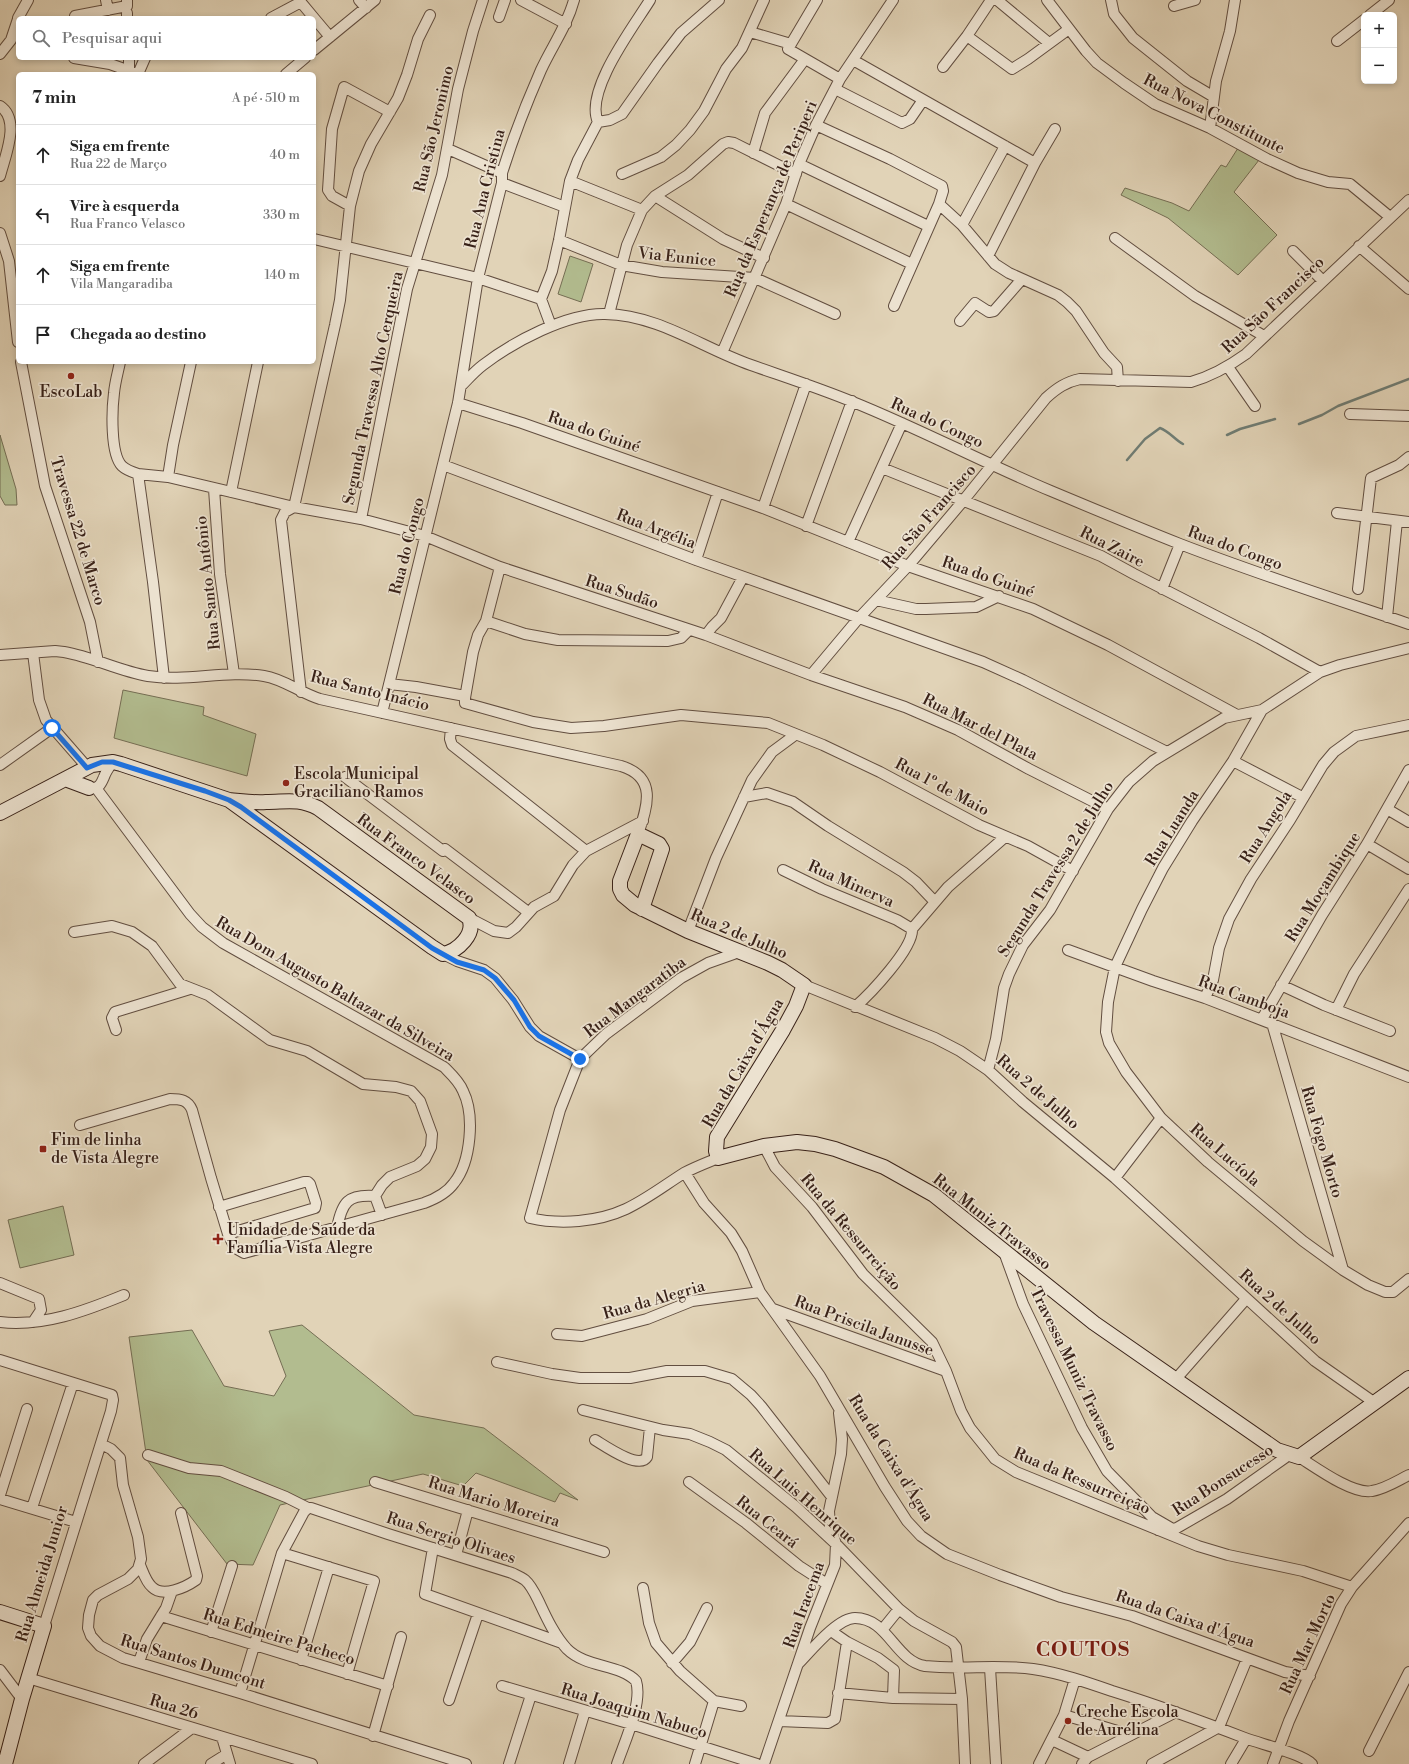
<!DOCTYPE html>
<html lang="pt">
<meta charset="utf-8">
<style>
:root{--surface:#fff;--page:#f2f2f2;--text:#222;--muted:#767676;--line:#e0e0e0}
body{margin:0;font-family:"Libre Bodoni",serif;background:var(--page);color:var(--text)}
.controls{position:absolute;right:12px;top:12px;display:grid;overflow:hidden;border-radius:6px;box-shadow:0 2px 6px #0003}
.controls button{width:36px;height:36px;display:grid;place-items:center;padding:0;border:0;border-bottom:1px solid var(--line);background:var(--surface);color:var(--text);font:20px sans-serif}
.stop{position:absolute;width:12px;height:12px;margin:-9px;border:3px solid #1a73e8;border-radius:50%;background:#fff}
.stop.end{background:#1a73e8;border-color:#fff;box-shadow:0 1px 4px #0008}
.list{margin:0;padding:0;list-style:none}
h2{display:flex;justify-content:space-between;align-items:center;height:52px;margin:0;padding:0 16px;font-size:17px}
h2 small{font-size:13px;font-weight:400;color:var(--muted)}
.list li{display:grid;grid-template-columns:26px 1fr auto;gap:12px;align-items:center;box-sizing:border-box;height:60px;padding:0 16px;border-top:1px solid var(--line)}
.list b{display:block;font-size:15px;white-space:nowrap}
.list p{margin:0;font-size:13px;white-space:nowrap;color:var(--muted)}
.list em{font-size:13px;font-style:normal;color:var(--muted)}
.icon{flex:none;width:22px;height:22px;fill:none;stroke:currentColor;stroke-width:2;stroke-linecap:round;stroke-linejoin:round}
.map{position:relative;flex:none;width:1409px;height:1764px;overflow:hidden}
.search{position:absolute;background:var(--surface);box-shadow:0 2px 6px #0003;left:16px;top:16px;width:300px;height:44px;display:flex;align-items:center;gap:10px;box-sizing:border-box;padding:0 14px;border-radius:6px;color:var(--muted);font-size:15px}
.panel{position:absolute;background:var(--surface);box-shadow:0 2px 6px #0003;left:16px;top:72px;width:300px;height:292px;border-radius:6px}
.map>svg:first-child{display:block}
.green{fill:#b2bc8f;stroke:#756e54}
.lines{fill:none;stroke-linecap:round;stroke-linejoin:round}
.stream{stroke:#6f7c73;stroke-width:2.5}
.street-casing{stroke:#624e40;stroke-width:12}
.secondary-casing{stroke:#382118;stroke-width:16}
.street{stroke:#ece2d0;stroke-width:10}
.secondary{stroke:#ece2d0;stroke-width:14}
.route{stroke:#1a73e8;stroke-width:5}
.poi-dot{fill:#8f2418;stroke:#ece2d0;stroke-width:1.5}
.labels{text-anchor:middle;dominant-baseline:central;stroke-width:3.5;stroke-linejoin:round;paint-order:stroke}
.street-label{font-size:16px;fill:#382118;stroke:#ece2d0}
.poi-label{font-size:16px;fill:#382118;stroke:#ece2d0;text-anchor:start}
.district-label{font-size:20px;font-weight:bold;letter-spacing:1px;fill:#7a1f14;stroke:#ece2d0}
</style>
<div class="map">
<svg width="1409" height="1764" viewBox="0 0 1409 1764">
<rect width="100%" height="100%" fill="#e1d3b7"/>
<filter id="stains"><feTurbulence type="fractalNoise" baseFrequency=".005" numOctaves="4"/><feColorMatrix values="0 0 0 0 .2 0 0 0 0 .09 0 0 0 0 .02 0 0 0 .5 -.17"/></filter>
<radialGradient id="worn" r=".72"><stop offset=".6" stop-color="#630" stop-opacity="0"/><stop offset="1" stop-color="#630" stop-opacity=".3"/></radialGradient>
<path class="green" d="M1238 148 1259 160 1234 192 1277 235 1238 275 1168 218 1121 195 1125 188 1172 203 1189 211 1221 165 1226 167Z
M570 256 593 264 581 302 558 294Z
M0 435 16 489 17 505H5L0 496Z
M123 690 204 707 203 715 256 734 247 776 114 738Z
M63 1206 74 1255 20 1268 8 1220Z
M302 1325 414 1415 484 1428 578 1500 560 1493 555 1502 476 1473 463 1486 423 1474 280 1505 253 1565 227 1564 147 1460 129 1337 192 1330 224 1386 274 1396 286 1376 269 1331Z"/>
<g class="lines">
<path class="stream" d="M1299 424 1322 415 1338 406 1409 379
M1227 435 1240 429 1275 419
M1127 460 1145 439 1160 428C1169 431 1175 440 1183 444"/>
<g class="street-casing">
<path id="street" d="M106 0 108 10
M299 0 314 18
M359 0 366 8
M521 0 566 24
M817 0 788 49 840 79
M997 0 1049 43
M1047 0 1086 51 1097 63 1124 83 1155 104 1210 128 1267 159 1298 173 1328 182 1350 184 1390 217
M1111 0 1114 14 1133 38 1187 81 1214 97
M1174 6 1195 0
M127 13V18
M1370 15 1389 0
M75 16 127 6V0
M499 17 505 0
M18 18 28 0
M271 18 301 2
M314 18 330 37
M750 32 791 44
M967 36 1012 69 1028 59 1069 29
M1337 41 1364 20
M314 50 375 0
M0 54 11 40 18 19
M74 58 110 64 138 74
M129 58V70
M853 60 1035 163
M943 67 967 36 991 0
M138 74 145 58
M286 74 305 58
M835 89 902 123 910 119 923 100
M0 106C21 120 5 156 0 176
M598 122 610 120 622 114 658 63 681 33 719 0
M816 125 890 159 942 186 943 191 939 204 894 306
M1210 128 1216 81 1230 31 1235 0
M448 149 502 173
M753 153 765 113 805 59
M799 164 928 226
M622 174 661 157 676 145 690 130 704 111 726 69 742 48 764 0
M570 181 642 210
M502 183 565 207
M655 196 723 239 764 258
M786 204 912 264
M939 204 962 225 995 264 1009 273 1058 295 1067 302 1076 311 1104 353 1117 367 1118 381
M350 206 332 196 328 190 332 129 344 87 390 112
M962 225 1005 146
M0 233 9 261 18 342
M1115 238 1195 296 1264 336
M314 239 478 278 541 299
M559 240 621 265 662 272 755 278 835 314
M1359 246 1409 289
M1293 251 1322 280
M988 256 1035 163 1055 129
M541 299 552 271 559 240 570 181 578 160 598 122C584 91 634 26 650 0
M541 299 551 326
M609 314 627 245 642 210 655 196 688 175 723 144 728 142 734 143 796 174
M960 321 975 303 989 312 994 311 1022 279
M722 353 786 204 799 164 816 125 840 79 893 0
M21 362 45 486 90 622 98 662
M120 362C118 372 115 382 114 393 112 409 110 454 122 466 126 470 132 472 138 474
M1228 367 1255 406
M461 386C468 379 475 371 483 365 513 342 567 313 605 314 659 315 702 348 751 365 785 377 819 388 853 402 920 429 984 463 1051 491 1094 509 1137 527 1180 544 1255 573 1332 598 1409 624
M458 403 522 423 763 508 908 566 1033 609 1108 645 1237 715
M1350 414 1409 416
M443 465 696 560 983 662 1023 680 1167 752
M882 468 1101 556 1134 574 1259 638 1320 672
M168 477 173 445 191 362
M214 489 220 574 234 674
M231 492 258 362
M763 508 806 384
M1337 513 1409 522
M361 519 407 289 442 175 458 89 473 31 483 0
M806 526 852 401
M848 542 902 423
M696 560 718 492
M500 567 486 621 478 635 473 652 465 698V703L533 722 571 728 604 726 681 715 768 723 823 745 880 772 979 825 1028 846 1073 871
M1162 589 1180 544
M1358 589 1371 478 1399 465 1409 457
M876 600 916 609H926L976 607 999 596
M1387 617 1397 521
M486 621 525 634 558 640 668 641 681 638 689 630
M706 635 712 627 721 618 743 577
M33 653 39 700 46 720 87 767
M0 655 55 651 64 652C93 657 119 671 148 676 187 682 225 670 264 676 284 679 300 693 320 699L621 766C657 777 648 805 638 834
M811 675 858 619 908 566 963 501 1046 398C1057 388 1066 382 1080 379L1191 382C1212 376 1228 367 1246 354L1409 200
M164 678 153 582 138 474 168 477 294 507 361 519 425 536 500 567 706 635 811 675 905 707 958 730 1029 769 1108 809
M389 684 416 687 465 696
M301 692 281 520 285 512 294 507 335 325 340 300 350 206 359 171 371 144 398 98 407 75 418 39 430 15
M1262 710 1233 761 1192 821 1163 868 1142 909 1115 967 1108 1002 1106 1032 1109 1043 1126 1072 1161 1118 1208 1162 1303 1241 1343 1270 1368 1285 1385 1292H1393L1409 1279
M382 713 458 403 478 278 502 183V173C513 138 526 104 541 70 552 46 567 26 574 0
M451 728 450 739 452 745 586 851
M1233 761 1302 797
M0 765 52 728
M345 777 443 851
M90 788C99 789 101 784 104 777 106 771 110 766 113 762
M744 797 767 793 793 802 828 826 903 872 916 882 935 902
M1387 809 1409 822
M1367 844 1409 869
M445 849 528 912
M783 870 822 889 897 920 912 929C914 948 869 995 855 1007
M469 918 494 931 508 933 516 927 534 907 554 896 573 865 586 851 643 821
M912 929 948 887 1005 837
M688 931 716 858 752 780 772 752 795 735
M74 932 112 926 132 932 152 946 180 984 208 995 270 1040 307 1051 363 1084 396 1087 411 1091 420 1101 432 1134 431 1147 425 1159 417 1166 390 1177 382 1185 375 1196 382 1215
M1068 950 1153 981 1205 998 1409 1077
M443 954 457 961 484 970 495 978 513 1000 530 1027 539 1036 580 1059
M804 985 935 1038 960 1051 988 1070 1023 1102 1115 1178 1315 1361 1375 1403
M1281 985 1324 1005 1390 1031
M1205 998 1213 980 1219 948 1229 919 1251 879 1290 820 1323 765 1334 752 1356 736 1409 725
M1336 1010 1354 974 1409 889
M1262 1019 1322 915 1367 844 1409 770
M1272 1023 1343 1270
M116 1030 112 1018 115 1012 190 989
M988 1070 996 1039 1004 988 1009 974 1023 945 1050 910 1108 809 1129 782 1153 761 1224 718 1262 710 1320 672 1340 665 1409 648
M80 1125 170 1099C181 1099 188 1100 192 1110L211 1178 228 1234 235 1248 244 1253 424 1203C435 1199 447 1193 454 1183 471 1162 475 1115 463 1091 459 1081 451 1074 444 1067L223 943 202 927 190 914 96 788
M764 1146 775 1167 812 1207 863 1274 932 1342 946 1371 961 1411 970 1428 995 1459 1016 1472 1198 1546 1228 1555 1303 1571 1352 1587
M718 1158C706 1163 695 1167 684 1173 665 1185 647 1199 626 1209 598 1222 560 1225 530 1218L560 1110 580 1059 606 1034 681 978 708 963 739 952
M685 1173 704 1203 731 1233 742 1251 760 1292 820 1376 885 1487 907 1521 921 1536 947 1554 1000 1575 1061 1597 1132 1616 1285 1672 1310 1676
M1115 1178 1161 1118
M219 1207 304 1182H308L310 1184 316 1203 315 1208 228 1234
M337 1228C342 1202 348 1194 375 1196
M1004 1252 1023 1304 1082 1428 1107 1471 1152 1517 1158 1530
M0 1283 39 1299 41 1310 33 1322
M773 1309 946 1371
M0 1322C43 1327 85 1311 124 1295
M557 1334 582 1336 647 1319 692 1301 760 1292
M0 1360 112 1395 113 1400 111 1411 44 1626
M497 1362 552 1374 580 1378H630L667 1371H705L732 1379 751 1395 761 1406 832 1497
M1175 1380 1246 1299
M583 1410 663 1430 690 1434 710 1442 726 1450 796 1507 836 1544 899 1609 914 1621 952 1642 956 1647 962 1699 965 1764
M595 1440C605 1446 639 1470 647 1457L650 1427
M101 1444 111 1449 120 1458 123 1485 138 1537 141 1559 138 1569 128 1579 98 1595 93 1600 89 1615 88 1628 91 1636 100 1646 123 1658 240 1693 466 1764
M148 1455 189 1468 221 1471 286 1497 308 1508
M1299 1457C1315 1467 1353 1495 1372 1491 1385 1489 1397 1481 1409 1475
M375 1482 604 1552
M689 1482 746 1523 799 1566 827 1584
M0 1495 27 1409
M0 1499 76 1522
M32 1508 73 1383
M1152 1517 1171 1528 1175 1529 1227 1499 1289 1455
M433 1548 425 1594 562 1643
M282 1553 374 1581 347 1674
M456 1555 468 1510
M140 1565C143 1572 146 1582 152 1587 163 1598 186 1587 196 1580L197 1576 181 1513
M643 1588 649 1623 656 1643 680 1671 714 1701 695 1764
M161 1616 388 1686
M882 1630 899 1609
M831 1631 847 1642 878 1658 894 1670 893 1698
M211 1632 232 1566
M301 1660 329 1567
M139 1662 147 1639 166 1608 172 1591
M672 1663 690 1642 707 1608
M798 1664C810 1652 837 1618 855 1618 888 1618 895 1661 925 1666 961 1670 998 1664 1033 1669 1060 1673 1086 1682 1112 1691 1157 1705 1201 1721 1245 1738 1261 1744 1303 1754 1312 1764
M990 1668 996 1764
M0 1670 22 1699
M28 1678 312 1764
M502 1686 631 1724 757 1764
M240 1693 282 1553 304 1512 308 1508H311L388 1534 512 1573C516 1575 521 1577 525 1580 532 1586 536 1596 540 1604 547 1619 555 1636 567 1649 586 1668 620 1664 636 1681 643 1703 624 1743 617 1764
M838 1693 893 1698 962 1699
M449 1700 478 1614
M714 1701 741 1706
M1064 1715 1131 1735
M779 1721 828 1723 835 1719 847 1642
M373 1736 401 1637
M222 1737 230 1764
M1052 1740 1088 1757
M1369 1751 1409 1672
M144 1764 192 1728
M211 1764 227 1754
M509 1764 531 1695
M569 1764 585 1711
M764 1764 810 1628 835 1565 836 1544 830 1527 829 1511 841 1454 842 1439 839 1413
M1039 1764 1064 1715 1075 1679
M1082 1764 1088 1757 1176 1712
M1152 1764 1219 1727 1247 1659
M1231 1764 1246 1739
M1273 1764 1289 1721 1341 1604 1352 1587 1409 1523"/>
</g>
<g class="secondary-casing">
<path id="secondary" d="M65 779 89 788
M0 813 92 765 113 762 121 764 229 800 432 947 443 954C458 951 476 934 469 918L318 808C298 798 287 802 266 802 254 803 242 801 229 800
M642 909 662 849 659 844 638 834 620 881V889L623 895 635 905 688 931 768 963 782 970 804 985 796 1006 783 1030 717 1137 716 1151 718 1158 764 1146 797 1142 815 1144 835 1149 884 1167 934 1195 1094 1323 1277 1450 1299 1457 1409 1378
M0 1612 44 1626 22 1699 5 1764"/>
</g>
<use href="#street" class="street"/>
<use href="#secondary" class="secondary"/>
</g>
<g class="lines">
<path class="route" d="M52 728 87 768 102 762H113L205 791 229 800 241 807 432 948 457 962 484 970 495 978 514 1000 530 1027 539 1036 580 1059"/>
</g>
<g class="poi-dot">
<circle cx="71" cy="376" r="4"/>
<circle cx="286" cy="783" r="4"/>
<rect x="39" y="1145" width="8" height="8" rx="2"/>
<path d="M216 1233h4v4h4v4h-4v4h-4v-4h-4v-4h4z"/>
<circle cx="1068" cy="1721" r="4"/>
</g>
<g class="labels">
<g class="street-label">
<text transform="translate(1214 114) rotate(27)">Rua Nova Constitunte</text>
<text transform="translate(434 129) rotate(-77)">Rua São Jeronimo</text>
<text transform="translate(485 189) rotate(-76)">Rua Ana Cristina</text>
<text transform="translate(771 199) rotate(-67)">Rua da Esperança de Periperi</text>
<text transform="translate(677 257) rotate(6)">Via Eunice</text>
<text transform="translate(1273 305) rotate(-43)">Rua São Francisco</text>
<text transform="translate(373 388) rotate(-78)">Segunda Travessa Alto Cerqueira</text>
<text transform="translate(937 423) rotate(24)">Rua do Congo</text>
<text transform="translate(594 432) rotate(19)">Rua do Guiné</text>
<text transform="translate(929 517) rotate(-49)">Rua São Francisco</text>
<text transform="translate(656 529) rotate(21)">Rua Argélia</text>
<text transform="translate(78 531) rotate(73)">Travessa 22 de Marco</text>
<text transform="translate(407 546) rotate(-76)">Rua do Congo</text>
<text transform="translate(1112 547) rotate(27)">Rua Zaire</text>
<text transform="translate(1235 548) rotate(20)">Rua do Congo</text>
<text transform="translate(988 577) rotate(19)">Rua do Guiné</text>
<text transform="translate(208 583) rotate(-96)">Rua Santo Antônio</text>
<text transform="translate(622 592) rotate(18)">Rua Sudão</text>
<text transform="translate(370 691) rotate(14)">Rua Santo Inácio</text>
<text transform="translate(980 727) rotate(27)">Rua Mar del Plata</text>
<text transform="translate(942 787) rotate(28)">Rua 1º de Maio</text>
<text transform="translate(1266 827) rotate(-58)">Rua Angola</text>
<text transform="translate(1172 828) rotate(-58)">Rua Luanda</text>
<text transform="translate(416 859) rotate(36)">Rua Franco Velasco</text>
<text transform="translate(1056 869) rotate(-58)">Segunda Travessa 2 de Julho</text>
<text transform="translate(851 884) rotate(24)">Rua Minerva</text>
<text transform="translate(1323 887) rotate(-58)">Rua Moçambique</text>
<text transform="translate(739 934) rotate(23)">Rua 2 de Julho</text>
<text transform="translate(335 989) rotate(30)">Rua Dom Augusto Baltazar da Silveira</text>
<text transform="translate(635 997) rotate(-37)">Rua Mangaratiba</text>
<text transform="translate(1244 997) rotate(20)">Rua Camboja</text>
<text transform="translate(743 1063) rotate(-60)">Rua da Caixa d'Água</text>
<text transform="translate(1038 1092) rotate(41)">Rua 2 de Julho</text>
<text transform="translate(1322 1142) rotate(74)">Rua Fogo Morto</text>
<text transform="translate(1225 1155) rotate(41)">Rua Lucíola</text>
<text transform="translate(992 1222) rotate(38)">Rua Muniz Travasso</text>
<text transform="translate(851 1232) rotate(50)">Rua da Ressurreição</text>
<text transform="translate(654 1300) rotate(-16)">Rua da Alegria</text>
<text transform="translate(1280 1307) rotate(42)">Rua 2 de Julho</text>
<text transform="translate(864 1326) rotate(20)">Rua Priscila Janusse</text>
<text transform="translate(1074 1369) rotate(64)">Travessa Muniz Travasso</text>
<text transform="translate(891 1458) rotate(58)">Rua da Caixa d'Água</text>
<text transform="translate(1223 1480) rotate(-33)">Rua Bonsucesso</text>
<text transform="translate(1082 1481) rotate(23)">Rua da Ressurreição</text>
<text transform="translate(803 1497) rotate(41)">Rua Luis Henrique</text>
<text transform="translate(494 1502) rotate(17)">Rua Mario Moreira</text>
<text transform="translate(767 1522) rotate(38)">Rua Ceará</text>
<text transform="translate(451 1538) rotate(18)">Rua Sergio Olivaes</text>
<text transform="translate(42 1574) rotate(-73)">Rua Almeida Junior</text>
<text transform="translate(804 1605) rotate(-70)">Rua Iracema</text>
<text transform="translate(1185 1619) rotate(19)">Rua da Caixa d'Água</text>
<text transform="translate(279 1637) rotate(17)">Rua Edmeire Pacheco</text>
<text transform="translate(1308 1644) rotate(-65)">Rua Mar Morto</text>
<text transform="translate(193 1662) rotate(17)">Rua Santos Dumcont</text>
<text transform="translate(174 1707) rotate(17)">Rua 26</text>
<text transform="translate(634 1711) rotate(17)">Rua Joaquim Nabuco</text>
</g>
<g class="poi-label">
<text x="71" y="392" text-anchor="middle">EscoLab</text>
<text x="294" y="774">Escola Municipal<tspan x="294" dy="18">Graciliano Ramos</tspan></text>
<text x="51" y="1140">Fim de linha<tspan x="51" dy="18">de Vista Alegre</tspan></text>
<text x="227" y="1230">Unidade de Saúde da<tspan x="227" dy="18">Família Vista Alegre</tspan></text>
<text x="1076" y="1712">Creche Escola<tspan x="1076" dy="18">de Aurélina</tspan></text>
</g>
<g class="district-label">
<text x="1083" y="1650">COUTOS</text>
</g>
</g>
<rect width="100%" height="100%" filter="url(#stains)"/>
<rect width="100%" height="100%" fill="url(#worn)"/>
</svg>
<div class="controls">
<button>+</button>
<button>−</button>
</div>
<div class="stop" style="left:52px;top:728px"></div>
<div class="stop end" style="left:580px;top:1059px"></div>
<div class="search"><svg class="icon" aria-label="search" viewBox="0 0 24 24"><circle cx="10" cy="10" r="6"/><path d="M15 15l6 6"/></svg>Pesquisar aqui</div>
<section class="panel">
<h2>7 min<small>A pé · 510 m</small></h2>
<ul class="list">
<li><svg class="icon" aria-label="ahead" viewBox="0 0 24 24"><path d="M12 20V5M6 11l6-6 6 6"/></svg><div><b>Siga em frente</b><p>Rua 22 de Março</p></div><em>40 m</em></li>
<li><svg class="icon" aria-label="left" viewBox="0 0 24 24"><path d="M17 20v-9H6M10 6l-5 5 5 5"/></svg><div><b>Vire à esquerda</b><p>Rua Franco Velasco</p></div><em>330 m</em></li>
<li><svg class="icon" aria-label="ahead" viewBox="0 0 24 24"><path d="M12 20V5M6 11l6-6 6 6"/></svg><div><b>Siga em frente</b><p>Vila Mangaradiba</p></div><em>140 m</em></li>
<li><svg class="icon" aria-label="arrive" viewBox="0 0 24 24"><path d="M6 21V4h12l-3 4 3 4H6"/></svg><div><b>Chegada ao destino</b></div></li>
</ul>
</section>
</div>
